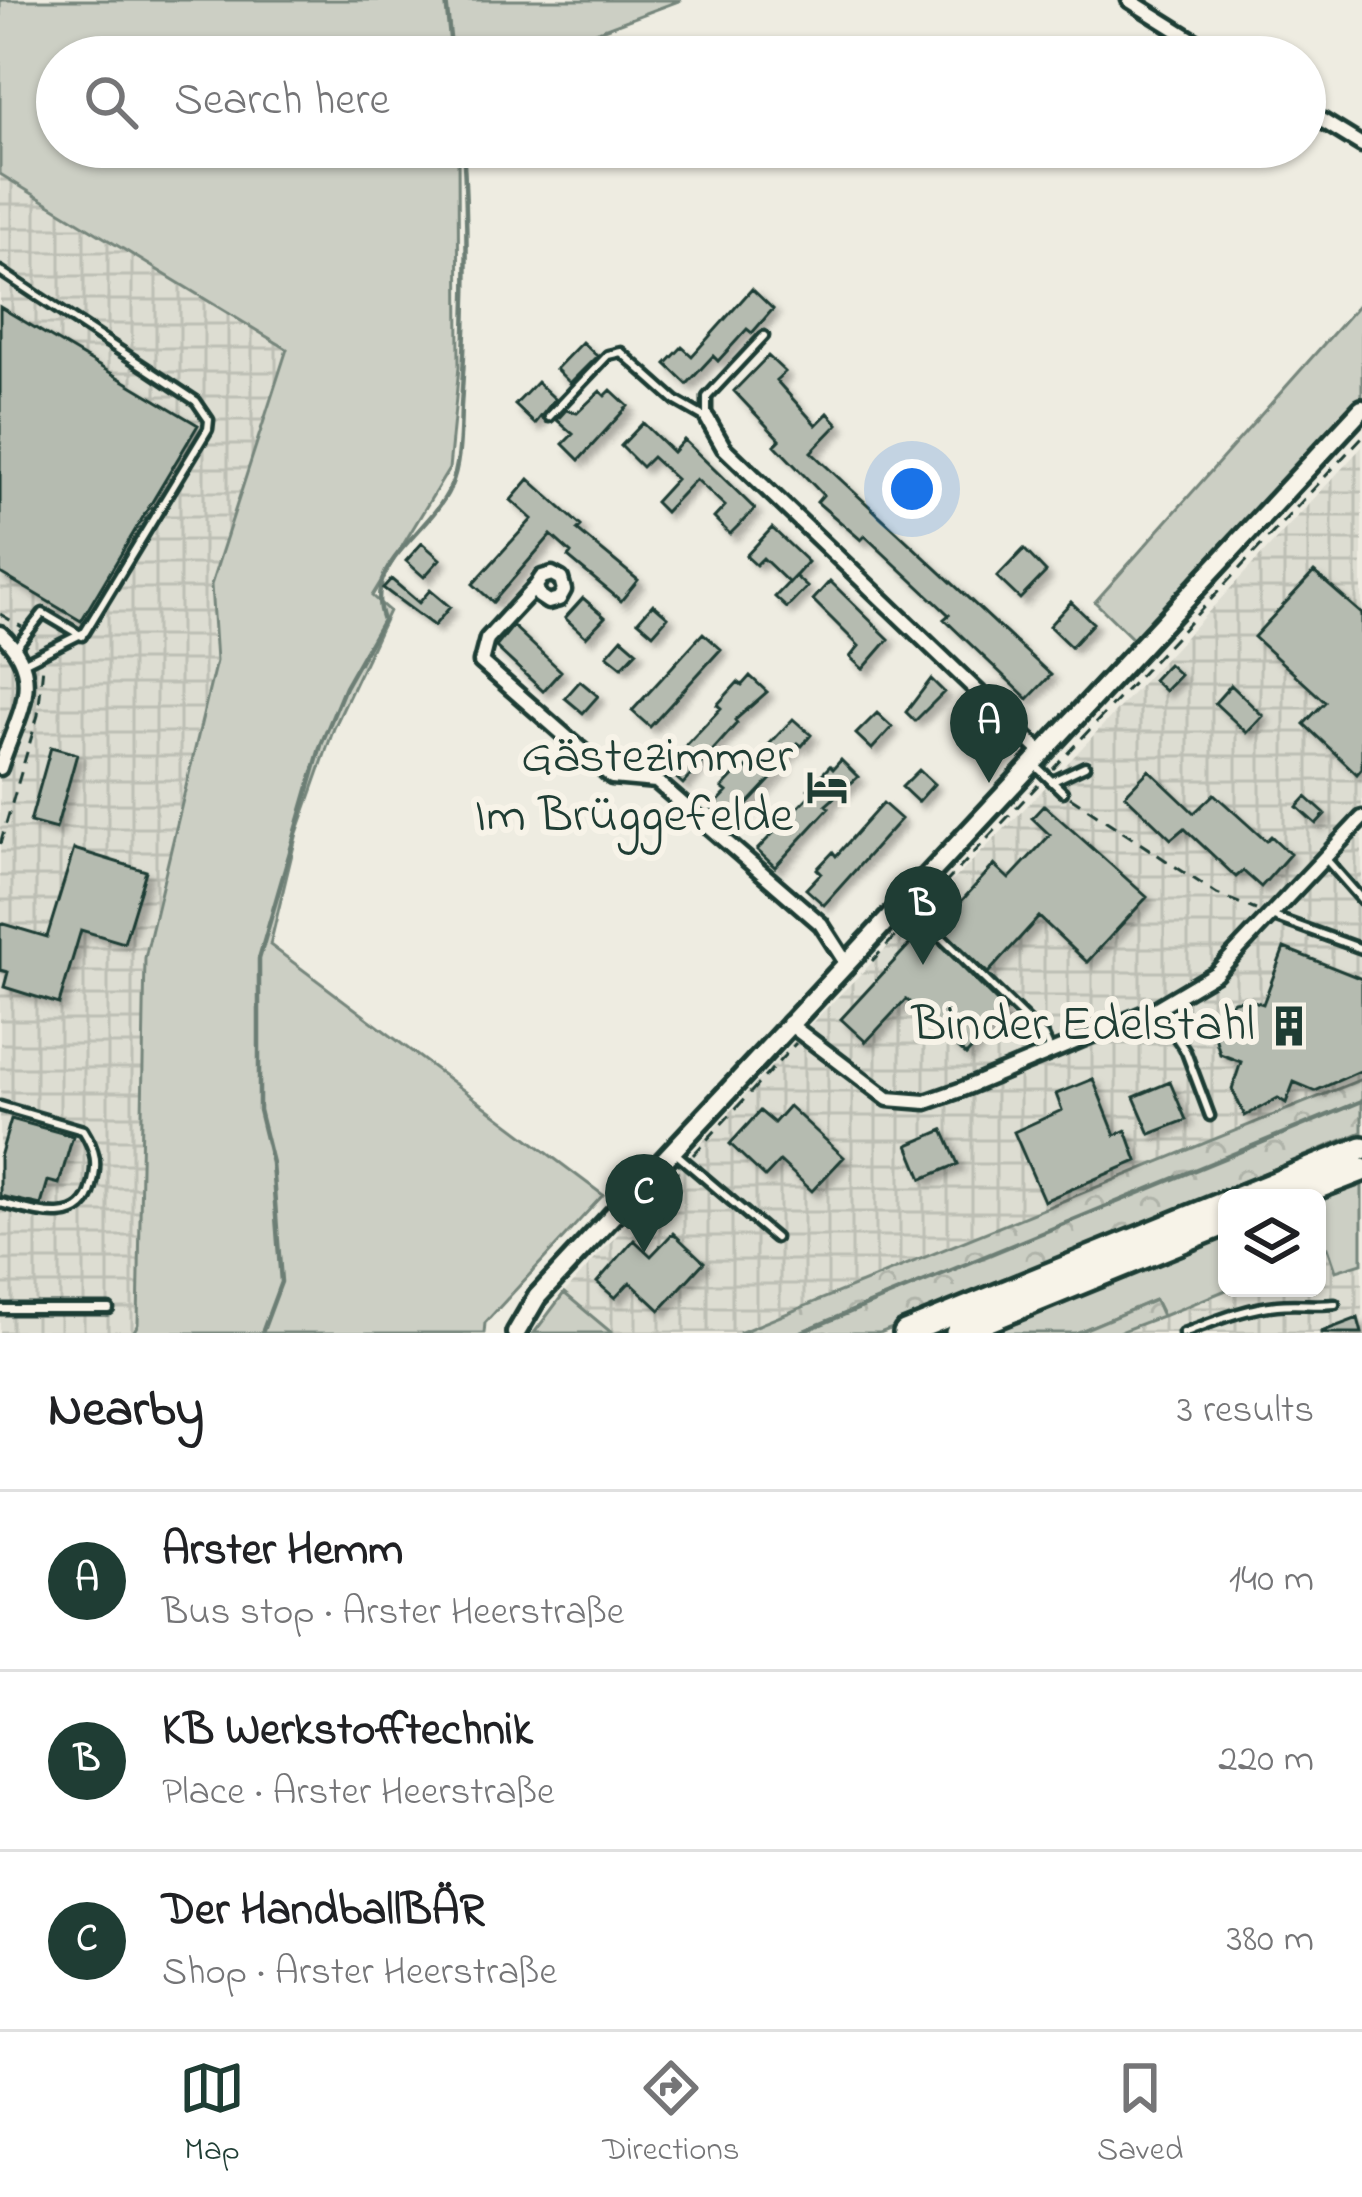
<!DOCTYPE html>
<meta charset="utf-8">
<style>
:root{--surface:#fff;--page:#f2f2f2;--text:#202124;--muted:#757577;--line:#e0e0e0;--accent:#1f3d34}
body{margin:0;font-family:"Indie Flower",sans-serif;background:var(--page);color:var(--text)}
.controls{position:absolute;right:36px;bottom:36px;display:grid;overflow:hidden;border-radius:18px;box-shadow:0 3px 9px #0004}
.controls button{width:108px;height:108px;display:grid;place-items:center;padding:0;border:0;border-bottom:3px solid var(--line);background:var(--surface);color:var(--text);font:60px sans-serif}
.you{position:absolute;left:912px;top:489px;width:42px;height:42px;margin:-30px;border:9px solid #fff;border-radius:50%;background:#1a73e8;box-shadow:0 0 0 18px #1a73e833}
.badge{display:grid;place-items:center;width:78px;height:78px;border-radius:50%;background:var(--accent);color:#fff;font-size:39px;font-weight:700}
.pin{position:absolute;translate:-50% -99px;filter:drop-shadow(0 3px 6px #0008)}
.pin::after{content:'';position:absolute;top:63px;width:42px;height:36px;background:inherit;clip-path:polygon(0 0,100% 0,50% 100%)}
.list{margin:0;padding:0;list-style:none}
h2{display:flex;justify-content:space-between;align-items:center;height:156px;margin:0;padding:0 48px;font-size:51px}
h2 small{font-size:39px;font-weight:400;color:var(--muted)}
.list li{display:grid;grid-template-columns:78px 1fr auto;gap:36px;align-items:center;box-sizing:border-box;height:180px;padding:0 48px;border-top:3px solid var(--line)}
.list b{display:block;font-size:45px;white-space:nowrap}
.list p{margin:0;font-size:39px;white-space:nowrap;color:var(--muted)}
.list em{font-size:39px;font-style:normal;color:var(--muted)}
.icon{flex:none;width:66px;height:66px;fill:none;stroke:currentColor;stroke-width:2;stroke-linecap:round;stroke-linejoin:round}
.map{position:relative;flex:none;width:1362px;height:1333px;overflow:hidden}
.search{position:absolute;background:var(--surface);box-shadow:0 3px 9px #0004;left:36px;right:36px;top:36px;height:132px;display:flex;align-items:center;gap:30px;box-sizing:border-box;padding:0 42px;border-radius:66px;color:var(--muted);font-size:45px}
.sheet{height:696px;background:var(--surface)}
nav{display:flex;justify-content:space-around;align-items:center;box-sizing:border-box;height:168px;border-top:3px solid var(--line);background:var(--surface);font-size:33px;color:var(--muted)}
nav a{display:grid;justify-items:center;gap:6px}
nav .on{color:var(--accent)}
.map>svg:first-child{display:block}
.industrial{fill:url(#industrial-grid)}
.green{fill:#cccfc4;stroke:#76867c;stroke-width:3}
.forest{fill:url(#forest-crowns);stroke:#76867c;stroke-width:3}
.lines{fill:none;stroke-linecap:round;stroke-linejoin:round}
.stream{stroke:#6c7e74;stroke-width:4.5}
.building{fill:#b5bbb0;stroke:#1f3d34;stroke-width:3;filter:url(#shadow)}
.lane-casing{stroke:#1f3d34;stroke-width:15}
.street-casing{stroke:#1f3d34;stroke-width:21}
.secondary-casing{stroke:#1f3d34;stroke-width:26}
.highway-casing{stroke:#1f3d34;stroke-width:30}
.path{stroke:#1f3d34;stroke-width:3;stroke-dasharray:12 9;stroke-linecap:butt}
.lane{stroke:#f7f3e8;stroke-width:6}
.street{stroke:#f7f3e8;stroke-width:12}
.secondary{stroke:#f7f3e8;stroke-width:16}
.highway{stroke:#f7f3e8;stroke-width:21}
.labels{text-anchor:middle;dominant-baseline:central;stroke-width:12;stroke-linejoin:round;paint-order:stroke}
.poi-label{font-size:51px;fill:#1f3d34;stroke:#f7f3e8;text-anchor:end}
</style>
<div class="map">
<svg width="1362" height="1333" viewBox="0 0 1362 1333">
<defs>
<pattern id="industrial-grid" width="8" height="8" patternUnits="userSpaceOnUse" patternTransform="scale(3)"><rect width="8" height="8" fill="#ddddd2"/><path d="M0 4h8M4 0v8" fill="none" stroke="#bdbfb5"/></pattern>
<pattern id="forest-crowns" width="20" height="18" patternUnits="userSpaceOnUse" patternTransform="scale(3)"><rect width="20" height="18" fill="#cccfc4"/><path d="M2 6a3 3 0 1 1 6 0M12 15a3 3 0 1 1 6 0" fill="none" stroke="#afb3a9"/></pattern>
<filter id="shadow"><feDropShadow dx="6" dy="6" stdDeviation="3" flood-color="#0004"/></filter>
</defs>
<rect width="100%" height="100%" fill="#eeece1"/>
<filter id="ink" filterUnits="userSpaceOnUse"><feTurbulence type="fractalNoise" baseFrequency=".00833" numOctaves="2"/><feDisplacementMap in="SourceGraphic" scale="24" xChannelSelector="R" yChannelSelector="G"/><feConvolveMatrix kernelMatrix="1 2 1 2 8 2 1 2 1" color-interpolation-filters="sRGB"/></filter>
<g filter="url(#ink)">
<path class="industrial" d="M0 174 287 349 211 585 216 661 145 958 138 1324 133 1333H0Z
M1362 447V1079L739 1333H612L564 1293 799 1036 1038 795Z
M1328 1248 1336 1271 1362 1263V1333H1117L1231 1288H1317V1252Z"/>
<path class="green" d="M0 0H681L529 57H57V147H458L459 367 449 469 372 596 389 611 334 728 297 833 270 945 603 1195 485 1323 484 1333H133L138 1324 145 958 216 661 211 585 287 349 0 174Z
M1362 301V400L1135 641 1095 602Z
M1362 1185V1263L1336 1271 1328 1248 1317 1252V1201Z
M1227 1236V1288H1231L1163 1316 1155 1300 1076 1333H991Z
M564 1293 612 1333H534Z"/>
<path class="forest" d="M1362 1079V1132L935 1311 880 1333H739Z
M1155 1300 1162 1316 1117 1333H1076Z"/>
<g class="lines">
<path class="stream" d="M446 0 452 57
M262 1333 281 1282 272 1163 259 1110V959L321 745 345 687 383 620C362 564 429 534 450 488 461 464 460 431 461 406 467 320 469 233 463 147
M799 1333 1362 1101"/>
</g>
<path class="building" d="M752 289 773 309 752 333 747 329 718 361 713 356 687 384 666 364 682 347 692 356Z
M0 307 198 425 81 621 0 573Z
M582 342 597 356 570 383 556 369Z
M768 356 785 372 776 380 816 425 828 413 838 424 811 452 1051 675 1028 699 944 619 949 615 865 536 861 540 817 502 823 495 775 445 780 440 734 391Z
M537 382 555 399 535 424 515 405Z
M611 390 628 406 579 460 563 444 573 434 557 420 566 410 577 413 600 391 605 396Z
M643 423 673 452 684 440 755 509 730 534 714 518 725 506 696 479 665 512 655 502 676 479 652 457 642 467 621 446Z
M529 479 581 526 577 530 638 580 621 601 568 557 571 553 551 535 493 602 473 584 532 519 511 500Z
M772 528 808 562 789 583 763 558 756 565 746 556Z
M422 543 440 559 424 577 406 561Z
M1024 549 1046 572 1020 599 997 577Z
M1314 572 1362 614V768L1357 774 1304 724 1325 702 1254 637Z
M795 576 807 587 787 608 775 597Z
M391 579 419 603 430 590 450 607 434 626 383 588Z
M830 581 889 639 863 669 850 657 859 646 813 600Z
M583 598 605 617 586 637 565 618Z
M1071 602 1093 623 1071 647 1049 626Z
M653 604 668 617 653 634 638 621Z
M513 626 561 671 543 691 496 647Z
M703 633 721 649 650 727 632 711Z
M622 638 637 651 622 667 607 655Z
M1168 664 1180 675 1165 691 1153 680Z
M750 676 767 692 735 720 737 723 683 784 665 768 721 708 717 705 738 682 742 685Z
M931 679 944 692 915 721 906 712Z
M580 681 598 696 583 713 565 698Z
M1231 685 1263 716 1247 733 1215 703Z
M877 713 892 727 872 749 856 734Z
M793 719 811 735 802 746 798 743 781 762 784 765 729 824 712 808 727 792 722 788 738 771 741 774Z
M972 719 985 731 972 744 959 732Z
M51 747 77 754 56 829 30 822Z
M841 760 858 777 826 805 829 808 775 867 757 850 812 793 808 789 830 766 833 769Z
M919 770 934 784 918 802 902 787Z
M1149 770 1194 813 1214 794 1266 841 1271 836 1290 854 1261 887 1243 871 1236 877 1184 828 1171 839 1125 795Z
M1306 797 1325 814 1316 824 1297 807Z
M883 803 901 819 824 905 806 889 821 873 817 869 833 852 836 856Z
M1044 805 1147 897 1087 962 1039 917 988 973 939 926 994 865 1009 879 1050 835 1032 818Z
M74 849 146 871 124 943 81 930 59 1004 4 987 8 972 0 970V923L47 937Z
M921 932 927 938 930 935 1006 1011 966 1055 906 999 866 1042 841 1019Z
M1284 948 1362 979V1070L1315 1091 1294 1082 1286 1103 1278 1098 1245 1116 1232 1089 1241 1062 1220 1054 1214 1033 1224 1009 1234 1001 1247 999 1263 1004Z
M1093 1079 1115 1135 1126 1130 1137 1161 1044 1201 1014 1132 1062 1110 1056 1094Z
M1170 1082 1186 1120 1150 1134 1134 1097Z
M789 1106 844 1157 812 1191 780 1161 765 1177 730 1144 760 1111 774 1123Z
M11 1119 73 1136 59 1184 48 1181 41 1205 0 1196V1157Z
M943 1130 958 1164 922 1179 908 1145Z
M673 1233 704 1262 660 1310 630 1282 615 1298 597 1282 634 1240 651 1256Z
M1358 1318 1362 1333H1321V1332Z"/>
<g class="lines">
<g class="lane-casing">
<path id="lane" d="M0 271 196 401 209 420 208 429 85 632 25 662
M707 415V397L764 336
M549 417 608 355 621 352 676 401 704 417
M16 647 43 613 82 636
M1035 765 1063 792
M1053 781 1085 766
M1325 858 1362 900
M1271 916 1362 949
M937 933 1044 1037 1051 1052
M1159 1011 1186 1052 1210 1116
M0 1106 83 1130C96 1151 98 1163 92 1186 82 1231 31 1210 0 1203
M673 1151 775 1238
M0 1309H109
M1183 1333C1213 1322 1245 1308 1277 1305 1296 1303 1316 1306 1335 1304"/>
</g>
<g class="street-casing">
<path id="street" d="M1129 0 1220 57
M1305 110 1362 145
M707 418 724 448 1042 753
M536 586 542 577 552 574 561 579 564 590 559 599 548 602 539 596 536 586 487 639 481 662 612 777 656 781 821 924 846 963
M0 633C49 677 16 716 0 768
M788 1023 888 1099 926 1102 960 1090 1157 1008 1216 973 1362 818"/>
</g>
<g class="secondary-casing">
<path id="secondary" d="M516 1333 537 1297 1362 409"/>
</g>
<g class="highway-casing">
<path id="highway" d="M1238 1198 1362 1148
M1290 1198 1362 1170
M905 1333 1227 1202
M957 1333 1227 1223"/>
</g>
<path class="path" d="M0 614 22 627
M1053 769 1362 437
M1070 797 1217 894 1256 910
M0 844 38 715 43 666
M872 961 1038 785
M693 1155 796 1043
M627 1225 678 1171"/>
<use href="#lane" class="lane"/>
<use href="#street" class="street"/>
<use href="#secondary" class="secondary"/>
<use href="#highway" class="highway"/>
</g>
</g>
<defs>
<g id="hotel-bare" transform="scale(3.24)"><path d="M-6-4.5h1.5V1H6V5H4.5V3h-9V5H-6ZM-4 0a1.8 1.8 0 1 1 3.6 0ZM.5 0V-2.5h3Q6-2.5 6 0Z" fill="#1f3d34" stroke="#f7f3e8" stroke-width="2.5" paint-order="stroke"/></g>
<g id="building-bare" transform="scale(3.24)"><path d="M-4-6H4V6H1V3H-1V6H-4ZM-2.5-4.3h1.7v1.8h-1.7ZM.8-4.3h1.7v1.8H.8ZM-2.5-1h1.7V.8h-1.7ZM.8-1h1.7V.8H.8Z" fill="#1f3d34" stroke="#f7f3e8" stroke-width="2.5" paint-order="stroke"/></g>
</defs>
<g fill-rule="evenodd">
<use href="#hotel-bare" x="827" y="787"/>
<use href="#building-bare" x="1289" y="1026"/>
</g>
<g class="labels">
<g class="poi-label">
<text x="793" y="758">Gästezimmer<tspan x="793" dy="59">Im Brüggefelde</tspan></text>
<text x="1255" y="1026">Binder Edelstahl</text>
</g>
</g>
</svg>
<div class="controls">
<button><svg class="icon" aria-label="layers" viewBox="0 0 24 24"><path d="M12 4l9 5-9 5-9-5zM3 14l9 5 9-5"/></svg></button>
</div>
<div class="you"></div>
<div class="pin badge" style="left:989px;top:783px">A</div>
<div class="pin badge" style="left:923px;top:965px">B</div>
<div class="pin badge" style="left:644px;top:1253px">C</div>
<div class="search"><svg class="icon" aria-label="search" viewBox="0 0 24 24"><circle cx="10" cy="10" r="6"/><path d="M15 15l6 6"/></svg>Search here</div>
</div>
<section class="sheet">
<h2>Nearby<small>3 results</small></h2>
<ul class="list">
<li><span class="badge">A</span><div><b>Arster Hemm</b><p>Bus stop · Arster Heerstraße</p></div><em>140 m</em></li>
<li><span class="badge">B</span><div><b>KB Werkstofftechnik</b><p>Place · Arster Heerstraße</p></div><em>220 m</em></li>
<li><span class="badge">C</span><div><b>Der HandballBÄR</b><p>Shop · Arster Heerstraße</p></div><em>380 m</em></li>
</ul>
</section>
<nav>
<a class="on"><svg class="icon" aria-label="map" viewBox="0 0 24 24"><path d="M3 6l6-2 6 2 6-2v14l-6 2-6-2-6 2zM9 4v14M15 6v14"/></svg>Map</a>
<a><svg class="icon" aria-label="directions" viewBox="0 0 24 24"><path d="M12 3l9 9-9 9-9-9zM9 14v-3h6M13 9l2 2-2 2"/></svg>Directions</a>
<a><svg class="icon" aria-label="saved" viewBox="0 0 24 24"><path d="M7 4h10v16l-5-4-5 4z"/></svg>Saved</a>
</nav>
